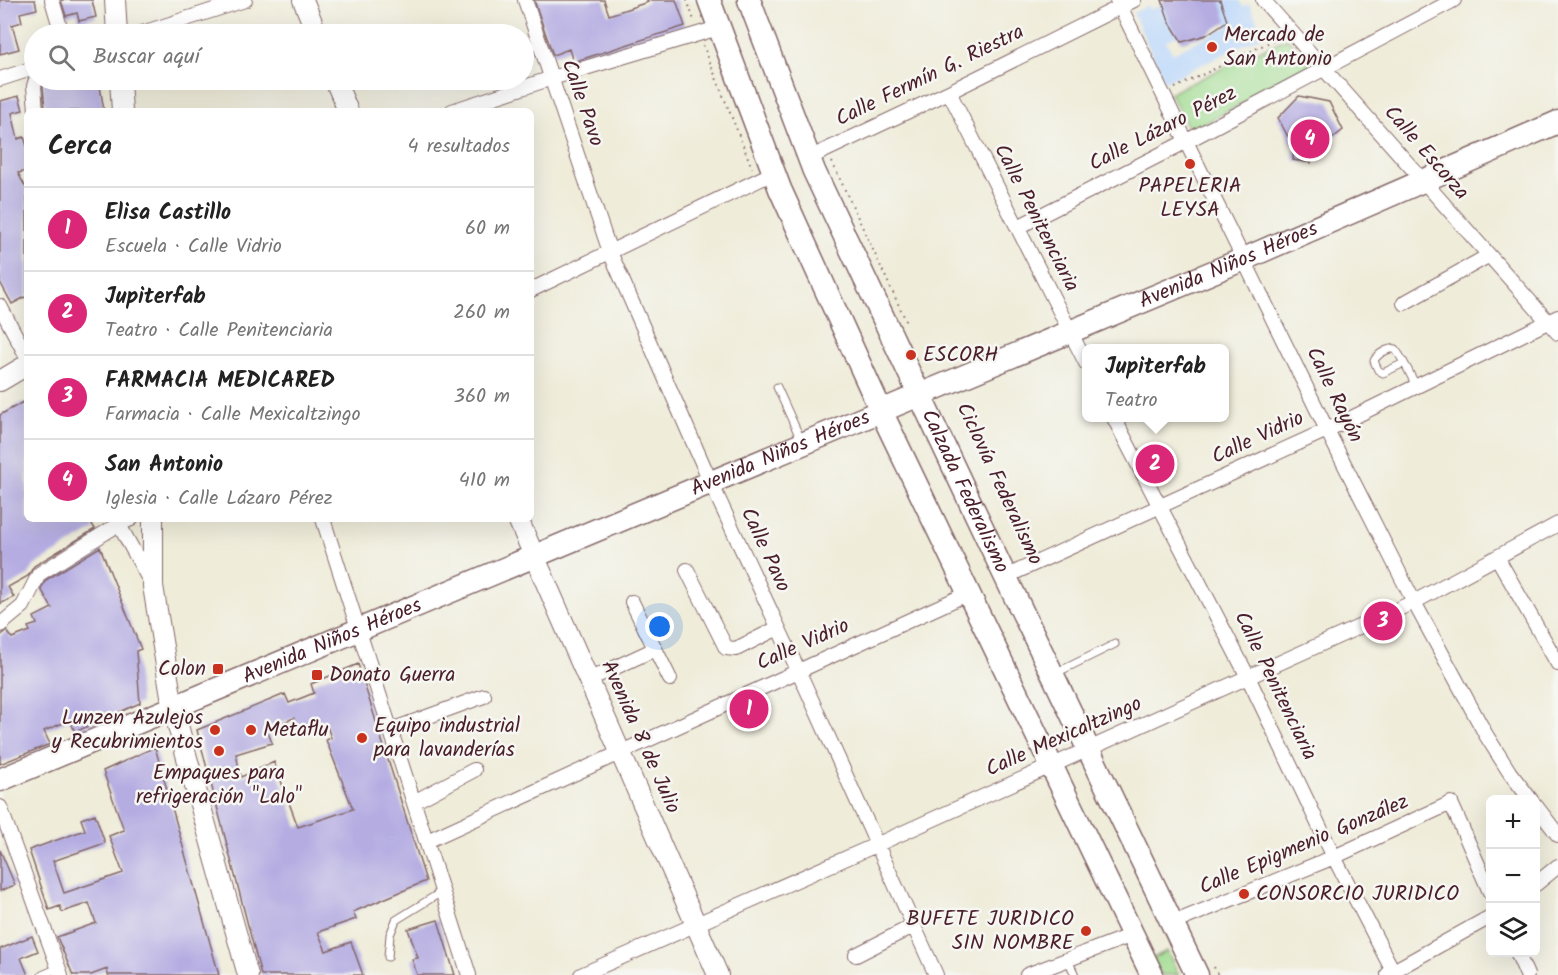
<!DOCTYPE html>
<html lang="es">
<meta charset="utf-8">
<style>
:root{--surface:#fff;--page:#f6f6f6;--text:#222;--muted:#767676;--line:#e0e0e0;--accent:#db2777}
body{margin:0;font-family:Kalam,sans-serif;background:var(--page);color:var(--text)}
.controls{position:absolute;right:18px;bottom:18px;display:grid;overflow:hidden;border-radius:9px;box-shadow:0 6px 24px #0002}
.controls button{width:54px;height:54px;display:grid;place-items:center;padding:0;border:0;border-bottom:2px solid var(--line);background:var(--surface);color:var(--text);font:30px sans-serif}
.you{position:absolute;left:660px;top:627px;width:21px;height:21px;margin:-15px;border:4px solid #fff;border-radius:50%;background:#1a73e8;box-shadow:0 0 0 9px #1a73e833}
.badge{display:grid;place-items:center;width:39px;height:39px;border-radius:50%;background:var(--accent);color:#fff;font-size:20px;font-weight:700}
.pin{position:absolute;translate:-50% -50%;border:3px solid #fff;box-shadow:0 2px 6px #0006}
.popup{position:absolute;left:1082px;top:344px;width:147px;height:78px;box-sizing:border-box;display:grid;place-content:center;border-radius:9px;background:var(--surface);filter:drop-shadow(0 2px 4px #0005);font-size:20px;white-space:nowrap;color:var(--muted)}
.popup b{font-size:22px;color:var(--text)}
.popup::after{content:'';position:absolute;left:50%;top:100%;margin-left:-12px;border:12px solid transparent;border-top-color:var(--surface)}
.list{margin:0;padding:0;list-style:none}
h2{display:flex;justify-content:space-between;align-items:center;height:78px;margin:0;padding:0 24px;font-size:26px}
h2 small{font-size:20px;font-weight:400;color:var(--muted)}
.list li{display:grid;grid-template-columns:39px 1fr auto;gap:18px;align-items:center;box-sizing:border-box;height:84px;padding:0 24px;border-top:2px solid var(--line)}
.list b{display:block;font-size:22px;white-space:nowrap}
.list p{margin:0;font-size:20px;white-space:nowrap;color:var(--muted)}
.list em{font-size:20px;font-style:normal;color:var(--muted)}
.icon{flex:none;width:33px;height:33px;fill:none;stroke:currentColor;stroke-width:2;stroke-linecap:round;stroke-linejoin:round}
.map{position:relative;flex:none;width:1558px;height:975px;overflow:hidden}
.search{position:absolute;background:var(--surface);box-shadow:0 6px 24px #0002;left:24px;top:24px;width:510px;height:66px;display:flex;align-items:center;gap:15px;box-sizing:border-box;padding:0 21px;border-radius:33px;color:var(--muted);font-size:22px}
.panel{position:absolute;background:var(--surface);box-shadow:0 6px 24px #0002;left:24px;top:108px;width:510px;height:414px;border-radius:9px}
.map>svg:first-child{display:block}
.built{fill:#c6ddf9}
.green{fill:#a0dc90;stroke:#757e5e;stroke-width:1.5}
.building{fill:#b5ade2;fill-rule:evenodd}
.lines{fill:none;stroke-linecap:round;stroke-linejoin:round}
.lane-casing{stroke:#846768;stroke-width:9}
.street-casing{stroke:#846768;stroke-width:16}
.secondary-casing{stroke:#846768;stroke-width:22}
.primary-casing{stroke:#846768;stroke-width:25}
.path{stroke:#846768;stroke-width:2;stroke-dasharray:1.5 4.5;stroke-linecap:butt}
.lane{stroke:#fff;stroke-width:7}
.street{stroke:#fff;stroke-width:14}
.secondary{stroke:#fff;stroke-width:20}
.primary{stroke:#fff;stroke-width:22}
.poi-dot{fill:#c8321e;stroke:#f6f6f2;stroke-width:2}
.labels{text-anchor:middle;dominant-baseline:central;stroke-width:5;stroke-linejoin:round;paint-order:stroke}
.poi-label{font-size:21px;fill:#4a1f2b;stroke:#f6f6f2;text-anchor:start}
.street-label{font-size:21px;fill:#4a1f2b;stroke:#f6f6f2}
</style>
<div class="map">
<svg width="1558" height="975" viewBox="0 0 1558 975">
<rect width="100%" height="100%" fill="#f6f6f2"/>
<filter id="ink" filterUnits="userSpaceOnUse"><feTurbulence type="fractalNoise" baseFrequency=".0167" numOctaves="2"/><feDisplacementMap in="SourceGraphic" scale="12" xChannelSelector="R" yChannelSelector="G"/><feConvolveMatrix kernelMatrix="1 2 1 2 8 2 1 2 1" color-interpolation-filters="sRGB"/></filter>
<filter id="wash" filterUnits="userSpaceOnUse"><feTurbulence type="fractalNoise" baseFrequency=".008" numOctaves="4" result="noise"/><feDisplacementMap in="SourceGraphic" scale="24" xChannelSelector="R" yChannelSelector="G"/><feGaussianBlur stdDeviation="1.35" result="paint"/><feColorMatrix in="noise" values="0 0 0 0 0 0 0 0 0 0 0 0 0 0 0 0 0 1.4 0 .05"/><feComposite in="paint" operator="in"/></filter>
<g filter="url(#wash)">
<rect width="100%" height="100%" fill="#efecd9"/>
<path class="built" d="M1216 0H1239L1243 7 1249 4 1264 35 1165 82 1133 13 1148 6 1150 10 1167 2 1181 33 1166 41 1172 53 1228 27Z"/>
<path class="green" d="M1287 38 1313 66 1190 131 1170 93Z
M1167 951 1179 975H1161L1153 958Z"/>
<g id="blocks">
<path class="building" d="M0 0H35L37 9 20 13 22 22 12 25 19 49 0 54Z
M61 0H92L96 17 79 21 77 13 66 16Z
M534 0H604L609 15 648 2 647 0H676L685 26 573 62 569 49 553 55Z
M1162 0H1220L1227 21 1206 35 1182 42 1169 21Z
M54 80H99L104 111H48V108L45 109 43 87 44 83Z
M19 96 23 110 12 113 18 139 24 137 27 146V171L18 173 27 190V296L12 304 0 282V101Z
M1299 96 1329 102 1343 130 1314 153 1311 163 1293 160 1294 148 1278 118Z
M23 402 27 409V519H89L95 529 34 566 28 576 8 587 14 597 0 604V415Z
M100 547 141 649 136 651 140 703 75 732 70 720 44 731 50 744 0 764V636L7 631 12 638 30 631 28 627 37 624 34 617 52 608 41 589 46 580Z
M358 664 426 881 353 912 356 919 318 932 326 951 351 942 363 975H261L197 730 285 694 289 703 314 693 311 684ZM294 718 300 734 327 726 331 738 326 740 353 809 298 827 274 762 241 777 236 754 272 743 267 729Z
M155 747 219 975H108L107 969 91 975H73L57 937 96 923 89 903 62 912 60 906 49 910 29 850 85 830 81 819 95 814 105 843 53 861 64 893 123 873 109 836 124 830 103 771Z
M0 850 15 885 0 891Z
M438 920 455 975H417L412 959 418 958 408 929Z
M32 936 38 951 21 958 28 975H0V949Z"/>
</g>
</g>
<g filter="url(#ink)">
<use href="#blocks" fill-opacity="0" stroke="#846768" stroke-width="1.5"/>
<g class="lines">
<g class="lane-casing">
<path id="lane" d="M1404 363 1383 373 1378 370 1374 361C1377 354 1388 348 1395 349 1404 360 1410 374 1416 386
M777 387 802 442
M1056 673 1115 644
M388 957 390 935 396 920 443 891
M1068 960 1075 975
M42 975 58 968"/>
</g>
<g class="street-casing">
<path id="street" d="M52 0 62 34
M525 0 610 252 711 483 798 670 936 975
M1117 0 1327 430 1414 602 1486 735 1510 773 1531 800
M1263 0 1558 333
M139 34 245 0
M0 79 34 68
M949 92 1086 363
M36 111 34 86 36 80
M452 111 552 78 718 28
M809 158 949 92 1134 0
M1018 227 1185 142 1454 0
M531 290 773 173
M1404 303 1488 256
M0 306 27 357
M1114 418 1248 677 1334 857 1395 975
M116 519 151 583
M323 519 469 975
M1497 557 1558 664
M687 570 726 648 736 649 778 628
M1005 577 1327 430 1558 317
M632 602 670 679
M0 625 23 606 39 574 119 524 131 519
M588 680 655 649
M391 730 484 696
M414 802 474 770
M1536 806 1558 835
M0 807 61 975
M427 841 969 593
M1536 884 1558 866
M1173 923 1334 857 1451 803 1490 892
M1517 952 1527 975
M856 955 913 926
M1388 974 1490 917
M581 975 876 845 1414 602 1558 524
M1027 975 1132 935"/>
</g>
<g class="secondary-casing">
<path id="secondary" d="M115 0 117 34
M303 0 317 34
M120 80 122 111
M335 80 348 111
M0 381 27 365
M153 519V586L173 708 248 975
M518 519 718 975"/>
</g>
<g class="primary-casing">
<g id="primary">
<path d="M709 0 780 189 881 411 1152 975"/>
<path id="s1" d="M749 0 814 171 997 559 1197 975"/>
<path id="s2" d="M0 780 1244 259 1558 122"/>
</g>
</g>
<path class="path" d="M687 0 694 20
M703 45 752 168
M1175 88 1278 38
M832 162 908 325
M1214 967 1218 975"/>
<use href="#lane" class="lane"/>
<use href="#street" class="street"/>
<use href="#secondary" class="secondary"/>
<use href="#primary" class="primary"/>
</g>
</g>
<g class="poi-dot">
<circle cx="1212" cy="47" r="6"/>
<circle cx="1190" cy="164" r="6"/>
<circle cx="911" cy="355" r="6"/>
<rect x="212" y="663" width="12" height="12" rx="3"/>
<rect x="311" y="669" width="12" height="12" rx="3"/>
<circle cx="215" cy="730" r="6"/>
<circle cx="251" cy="730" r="6"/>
<circle cx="362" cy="738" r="6"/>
<circle cx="219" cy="751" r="6"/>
<circle cx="1244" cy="894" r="6"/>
<circle cx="1086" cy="931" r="6"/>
</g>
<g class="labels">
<g class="poi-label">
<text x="1224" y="35">Mercado de<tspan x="1224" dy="24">San Antonio</tspan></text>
<text x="1190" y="186" text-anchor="middle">PAPELERIA<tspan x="1190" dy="24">LEYSA</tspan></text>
<text x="923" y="355">ESCORH</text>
<text x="206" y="669" text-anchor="end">Colon</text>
<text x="329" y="675">Donato Guerra</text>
<text x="203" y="718" text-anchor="end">Lunzen Azulejos<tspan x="203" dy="24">y Recubrimientos</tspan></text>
<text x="374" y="726">Equipo industrial<tspan x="374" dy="24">para lavanderías</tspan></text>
<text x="263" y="730">Metaflu</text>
<text x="219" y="773" text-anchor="middle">Empaques para<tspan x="219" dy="24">refrigeración "Lalo"</tspan></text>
<text x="1256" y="894">CONSORCIO JURIDICO</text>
<text x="1074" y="919" text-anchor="end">BUFETE JURIDICO<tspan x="1074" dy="24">SIN NOMBRE</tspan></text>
</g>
<g class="street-label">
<text transform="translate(930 76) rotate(-26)">Calle Fermín G. Riestra</text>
<text transform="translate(582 103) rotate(71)">Calle Pavo</text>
<text transform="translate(1163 129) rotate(-27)">Calle Lázaro Pérez</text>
<text transform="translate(1426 153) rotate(49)">Calle Escorza</text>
<text transform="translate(1036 218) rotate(63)">Calle Penitenciaria</text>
<text stroke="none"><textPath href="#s2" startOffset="1332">Avenida Niños Héroes</textPath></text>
<text transform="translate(1334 395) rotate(64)">Calle Rayón</text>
<text transform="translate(1258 438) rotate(-25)">Calle Vidrio</text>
<text stroke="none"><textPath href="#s2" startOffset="846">Avenida Niños Héroes</textPath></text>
<text transform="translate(999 484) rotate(65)">Ciclovía Federalismo</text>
<text stroke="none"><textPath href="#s1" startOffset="537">Calzada Federalismo</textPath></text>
<text transform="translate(765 550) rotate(65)">Calle Pavo</text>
<text stroke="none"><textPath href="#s2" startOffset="360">Avenida Niños Héroes</textPath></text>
<text transform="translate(803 645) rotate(-24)">Calle Vidrio</text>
<text transform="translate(1275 686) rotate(64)">Calle Penitenciaria</text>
<text transform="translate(640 737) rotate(66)">Avenida 8 de Julio</text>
<text transform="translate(1064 737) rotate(-24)">Calle Mexicaltzingo</text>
<text transform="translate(1304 845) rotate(-23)">Calle Epigmenio González</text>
</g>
</g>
</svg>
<div class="controls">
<button>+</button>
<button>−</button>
<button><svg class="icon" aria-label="layers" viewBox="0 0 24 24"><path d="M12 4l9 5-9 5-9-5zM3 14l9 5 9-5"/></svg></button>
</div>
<div class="you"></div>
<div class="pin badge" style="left:749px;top:709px">1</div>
<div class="pin badge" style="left:1155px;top:464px">2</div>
<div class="popup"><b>Jupiterfab</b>Teatro</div>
<div class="pin badge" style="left:1383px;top:621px">3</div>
<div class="pin badge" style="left:1310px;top:139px">4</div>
<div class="search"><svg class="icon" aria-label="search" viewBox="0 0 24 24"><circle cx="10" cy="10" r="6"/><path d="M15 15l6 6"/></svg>Buscar aquí</div>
<section class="panel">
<h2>Cerca<small>4 resultados</small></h2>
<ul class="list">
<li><span class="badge">1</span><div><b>Elisa Castillo</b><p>Escuela · Calle Vidrio</p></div><em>60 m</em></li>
<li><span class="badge">2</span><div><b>Jupiterfab</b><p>Teatro · Calle Penitenciaria</p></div><em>260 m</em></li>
<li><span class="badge">3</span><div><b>FARMACIA MEDICARED</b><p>Farmacia · Calle Mexicaltzingo</p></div><em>360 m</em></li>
<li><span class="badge">4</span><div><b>San Antonio</b><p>Iglesia · Calle Lázaro Pérez</p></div><em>410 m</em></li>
</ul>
</section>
</div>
